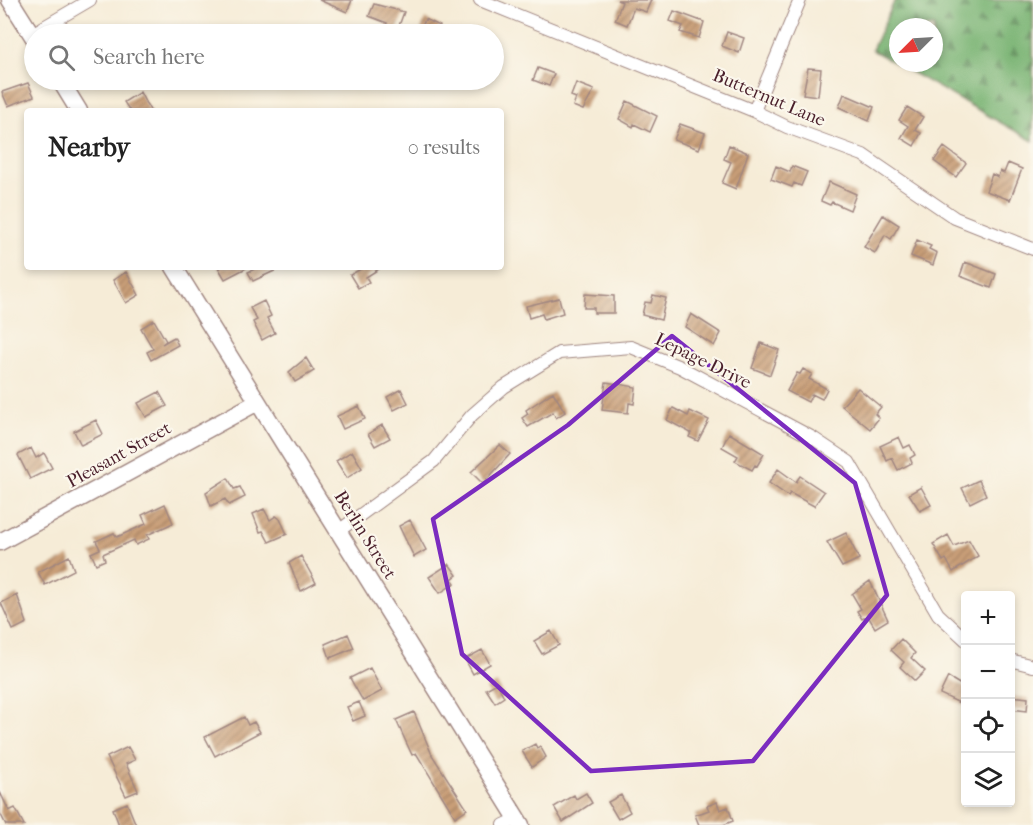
<!DOCTYPE html>
<meta charset="utf-8">
<style>
:root{--surface:#fff;--page:#f6f6f6;--text:#222;--muted:#767676;--line:#e0e0e0}
body{margin:0;font-family:"IM FELL French Canon",serif;background:var(--page);color:var(--text)}
.controls{position:absolute;right:18px;bottom:18px;display:grid;overflow:hidden;border-radius:6px;box-shadow:0 3px 9px #0003}
.controls button{width:54px;height:54px;display:grid;place-items:center;padding:0;border:0;border-bottom:2px solid var(--line);background:var(--surface);color:var(--text);font:30px sans-serif}
.compass{position:absolute;left:889px;top:18px;width:54px;height:54px;border-radius:50%;background:var(--surface);box-shadow:0 3px 9px #0003;rotate:246deg}
.list{margin:0;padding:0;list-style:none}
h2{display:flex;justify-content:space-between;align-items:center;height:78px;margin:0;padding:0 24px;font-size:26px}
h2 small{font-size:20px;font-weight:400;color:var(--muted)}
.icon{flex:none;width:33px;height:33px;fill:none;stroke:currentColor;stroke-width:2;stroke-linecap:round;stroke-linejoin:round}
.map{position:relative;flex:none;width:1033px;height:825px;overflow:hidden}
.search{position:absolute;background:var(--surface);box-shadow:0 3px 9px #0003;left:24px;top:24px;width:480px;height:66px;display:flex;align-items:center;gap:15px;box-sizing:border-box;padding:0 21px;border-radius:33px;color:var(--muted);font-size:22px}
.panel{position:absolute;background:var(--surface);box-shadow:0 3px 9px #0003;left:24px;top:108px;width:480px;height:162px;border-radius:6px}
.map>svg:first-child{display:block}
.forest{fill:url(#forest-firs);stroke:#61694e;stroke-width:1.5;fill-rule:evenodd}
.building{fill:url(#building-hatch)}
.lines{fill:none;stroke-linecap:round;stroke-linejoin:round}
.street-casing{stroke:#a08681;stroke-width:14}
.secondary-casing{stroke:#a08681;stroke-width:19}
.street{stroke:#fff;stroke-width:12}
.secondary{stroke:#fff;stroke-width:16}
.marked{fill:none;stroke:#7b2cbf;stroke-width:4.5;stroke-linejoin:round}
.labels{text-anchor:middle;dominant-baseline:central;stroke-width:4.5;stroke-linejoin:round;paint-order:stroke}
.street-label{font-size:18px;fill:#4a1f2b;stroke:#fbf7ec}
</style>
<div class="map">
<svg width="1033" height="825" viewBox="0 0 1033 825">
<defs>
<pattern id="forest-firs" width="22" height="20" patternUnits="userSpaceOnUse" patternTransform="scale(1.5)"><rect width="22" height="20" fill="#78b372"/><path d="M5 1l3.5 6h-7zM16 11l3.5 6h-7z" fill="#64915e"/></pattern>
<pattern id="building-hatch" width="6" height="6" patternUnits="userSpaceOnUse" patternTransform="scale(1.5)"><rect width="6" height="6" fill="#c99f78"/><path d="M-1 1l2-2M0 6l6-6M5 7l2-2" fill="none" stroke="#a58163"/></pattern>
</defs>
<rect width="100%" height="100%" fill="#fbf7ec"/>
<filter id="ink" filterUnits="userSpaceOnUse"><feTurbulence type="fractalNoise" baseFrequency=".0167" numOctaves="2"/><feDisplacementMap in="SourceGraphic" scale="12" xChannelSelector="R" yChannelSelector="G"/><feConvolveMatrix kernelMatrix="1 2 1 2 8 2 1 2 1" color-interpolation-filters="sRGB"/></filter>
<filter id="wash" filterUnits="userSpaceOnUse"><feTurbulence type="fractalNoise" baseFrequency=".008" numOctaves="4" result="noise"/><feDisplacementMap in="SourceGraphic" scale="24" xChannelSelector="R" yChannelSelector="G"/><feGaussianBlur stdDeviation="1.35" result="paint"/><feColorMatrix in="noise" values="0 0 0 0 0 0 0 0 0 0 0 0 0 0 0 0 0 1.4 0 .05"/><feComposite in="paint" operator="in"/></filter>
<g filter="url(#wash)">
<rect width="100%" height="100%" fill="#f6ecd7"/>
<path class="forest" d="M895 0H1033V141L872 50ZM898 27H934V63H898Z"/>
<g id="blocks">
<path class="building" d="M319 0H352L347 12Z
M617 0H651L646 12 634 8 627 25 615 20 622 2Z
M374 4 404 12 396 34H383L387 23 369 16Z
M674 11 704 22 699 38 680 32 683 26 670 21Z
M425 19 440 26 436 34 420 32Z
M727 32 744 38 739 53 722 46Z
M538 68 554 74 549 86 533 80Z
M808 68 821 69 818 96 803 94Z
M28 83 34 96 8 106 2 92Z
M576 83 594 90 583 110 573 106 576 98 571 96Z
M140 92 145 102 151 111H130L124 102Z
M844 94 874 107 869 121 839 107Z
M627 101 657 116 650 132 634 124 633 127 619 119Z
M907 107 923 117 915 130 921 133 914 146 901 138 908 126 899 120Z
M680 124 705 133 699 149 674 140Z
M729 145 748 153 736 189 722 183 731 162 724 159Z
M944 147 966 163 956 177 934 161Z
M1008 163 1022 169 1010 200 986 191 992 174 998 177 1000 171 1004 173Z
M776 166 790 172 792 166 807 172 801 186 794 183 792 187 771 179Z
M829 182 856 194 850 210 832 202 830 205 821 201Z
M883 215 899 225 891 239 885 235 875 253 864 247Z
M917 240 931 246 929 249 937 253 933 265 911 256Z
M965 262 996 274 991 288 960 276Z
M218 267H248L225 279Z
M259 267H283L253 281 248 272Z
M364 267H382L366 277 369 282 358 288 350 275Z
M126 272 139 295 126 303 113 280Z
M585 294 614 296V313H594V308H584Z
M653 295 666 298 661 320 642 315 645 302 651 303Z
M559 298 563 313 544 319 542 314 529 318 526 306Z
M264 301 271 316 267 318 275 333 262 340 253 322 257 320 250 308Z
M691 314 721 333 714 346 685 327Z
M154 320 166 341 162 344 174 337 178 345 151 360 147 352 153 349 141 328Z
M761 343 779 350 770 375 752 368Z
M306 358 314 371 295 382 289 372Z
M803 369 812 374 809 379 827 389 822 399 812 394 808 402 787 391 797 373 800 374Z
M606 382 636 387 634 404 629 403 628 413 602 410Z
M858 388 881 407 875 414 879 418 870 429 842 406Z
M401 389 408 403 394 410 387 397Z
M159 392 167 406 146 417 138 403Z
M553 392 565 412 556 418 553 412 528 427 522 418 528 414 526 410Z
M359 406 365 419 343 429 337 416Z
M673 408 688 416 690 411 709 420 698 441 689 437 691 433 667 420Z
M96 420 103 434 81 445 74 431Z
M382 425 390 438 375 446 368 434Z
M729 433 764 454 757 466 755 465 752 470 735 461 738 456 722 447Z
M899 437 904 448 910 445 915 455 910 458 912 463 898 470 892 458 887 461 880 446Z
M500 445 510 454 483 484 471 472Z
M31 448 36 458 44 453 52 468 30 479 18 455Z
M352 451 362 468 347 478 336 461Z
M778 469 796 482 800 476 824 492 814 506 790 493 788 496 769 483Z
M228 478 234 489 240 487 245 497 229 505 225 499 211 506 206 492Z
M979 480 986 495 970 503 962 488Z
M921 487 931 505 920 511 909 494Z
M165 504 173 523 147 535 149 539 136 545 134 540 103 554 105 560 96 564 91 553 100 549 96 541 114 533 117 537 146 524 142 515Z
M264 509 270 520 276 516 280 519 287 534 269 542 263 531 260 532 253 514Z
M410 520 426 550 414 557 399 526Z
M846 533 859 559 842 567 827 542Z
M948 535 954 546 969 540 978 556 953 572 946 559 943 561 933 544Z
M69 556 74 570 45 585 38 572Z
M301 556 316 583 301 591 289 563Z
M449 564 457 575 452 579 455 583 440 593 429 577Z
M870 581 888 620 875 628 868 616 862 619 857 611 861 609 852 594Z
M17 595 27 623 13 630 1 603Z
M551 631 559 645 542 654 534 641Z
M348 634 354 648 330 658 325 644Z
M901 639 915 653 911 658 925 671 915 681 900 667 904 662 891 650Z
M482 650 490 664 473 674 465 659Z
M370 668 382 691 363 701 350 678Z
M948 677 966 688V706L940 694Z
M497 683 504 697 495 703 486 689Z
M1011 696 1028 698 1027 711 1011 709Z
M359 702 365 716 353 721 347 707Z
M414 712 432 755 467 809 455 817 416 753 412 755 396 720Z
M244 717 248 725 254 722 260 732 215 756 205 737Z
M535 744 537 748 540 746 546 757 532 767 522 751Z
M128 747 135 760 126 764 138 791 126 796 107 757Z
M0 792 9 811 15 808 24 825H6L0 813Z
M586 793 592 803 563 822 554 807 574 795 576 799Z
M621 795 630 812 618 819 608 802Z
M717 802 720 810 728 807 733 821 723 825H699L695 815 709 810 707 806Z
M127 803 136 825H119L113 809Z"/>
</g>
</g>
<g filter="url(#ink)">
<use href="#blocks" fill-opacity="0" stroke="#a08681" stroke-width="1.5"/>
<g class="lines">
<g class="street-casing">
<path id="street" d="M480 0 754 111 787 127 863 155 955 218 1033 249
M32 34 90 0
M754 111 800 0
M340 530 434 461 472 415 504 387 559 353 631 347 680 367 813 438 849 462 938 614 966 640
M1010 660 1033 666
M504 825 517 819"/>
</g>
<g class="secondary-casing">
<path id="secondary" d="M10 0 34 38
M60 80 79 111
M174 267 521 825
M0 542 256 403"/>
</g>
<use href="#street" class="street"/>
<use href="#secondary" class="secondary"/>
</g>
</g>
<path class="marked" d="M672 336 855 483 887 595 753 761 591 771 462 654 433 519 568 425Z"/>
<g class="labels">
<g class="street-label">
<text transform="translate(769 98) rotate(23)">Butternut Lane</text>
<text transform="translate(703 361) rotate(26)">Lepage Drive</text>
<text transform="translate(119 455) rotate(-29)">Pleasant Street</text>
<text transform="translate(365 535) rotate(58)">Berlin Street</text>
</g>
</g>
</svg>
<div class="controls">
<button>+</button>
<button>−</button>
<button><svg class="icon" aria-label="locate" viewBox="0 0 24 24"><circle cx="12" cy="12" r="6"/><path d="M12 2v4M12 18v4M2 12h4M18 12h4"/></svg></button>
<button><svg class="icon" aria-label="layers" viewBox="0 0 24 24"><path d="M12 4l9 5-9 5-9-5zM3 14l9 5 9-5"/></svg></button>
</div>
<svg class="compass" viewBox="-18 -18 36 36"><path d="M0-13l5 13h-10z" fill="#e53935"/><path d="M0 13l5-13h-10z" fill="#767676"/></svg>
<div class="search"><svg class="icon" aria-label="search" viewBox="0 0 24 24"><circle cx="10" cy="10" r="6"/><path d="M15 15l6 6"/></svg>Search here</div>
<section class="panel">
<h2>Nearby<small>0 results</small></h2>
<ul class="list">
</ul>
</section>
</div>
